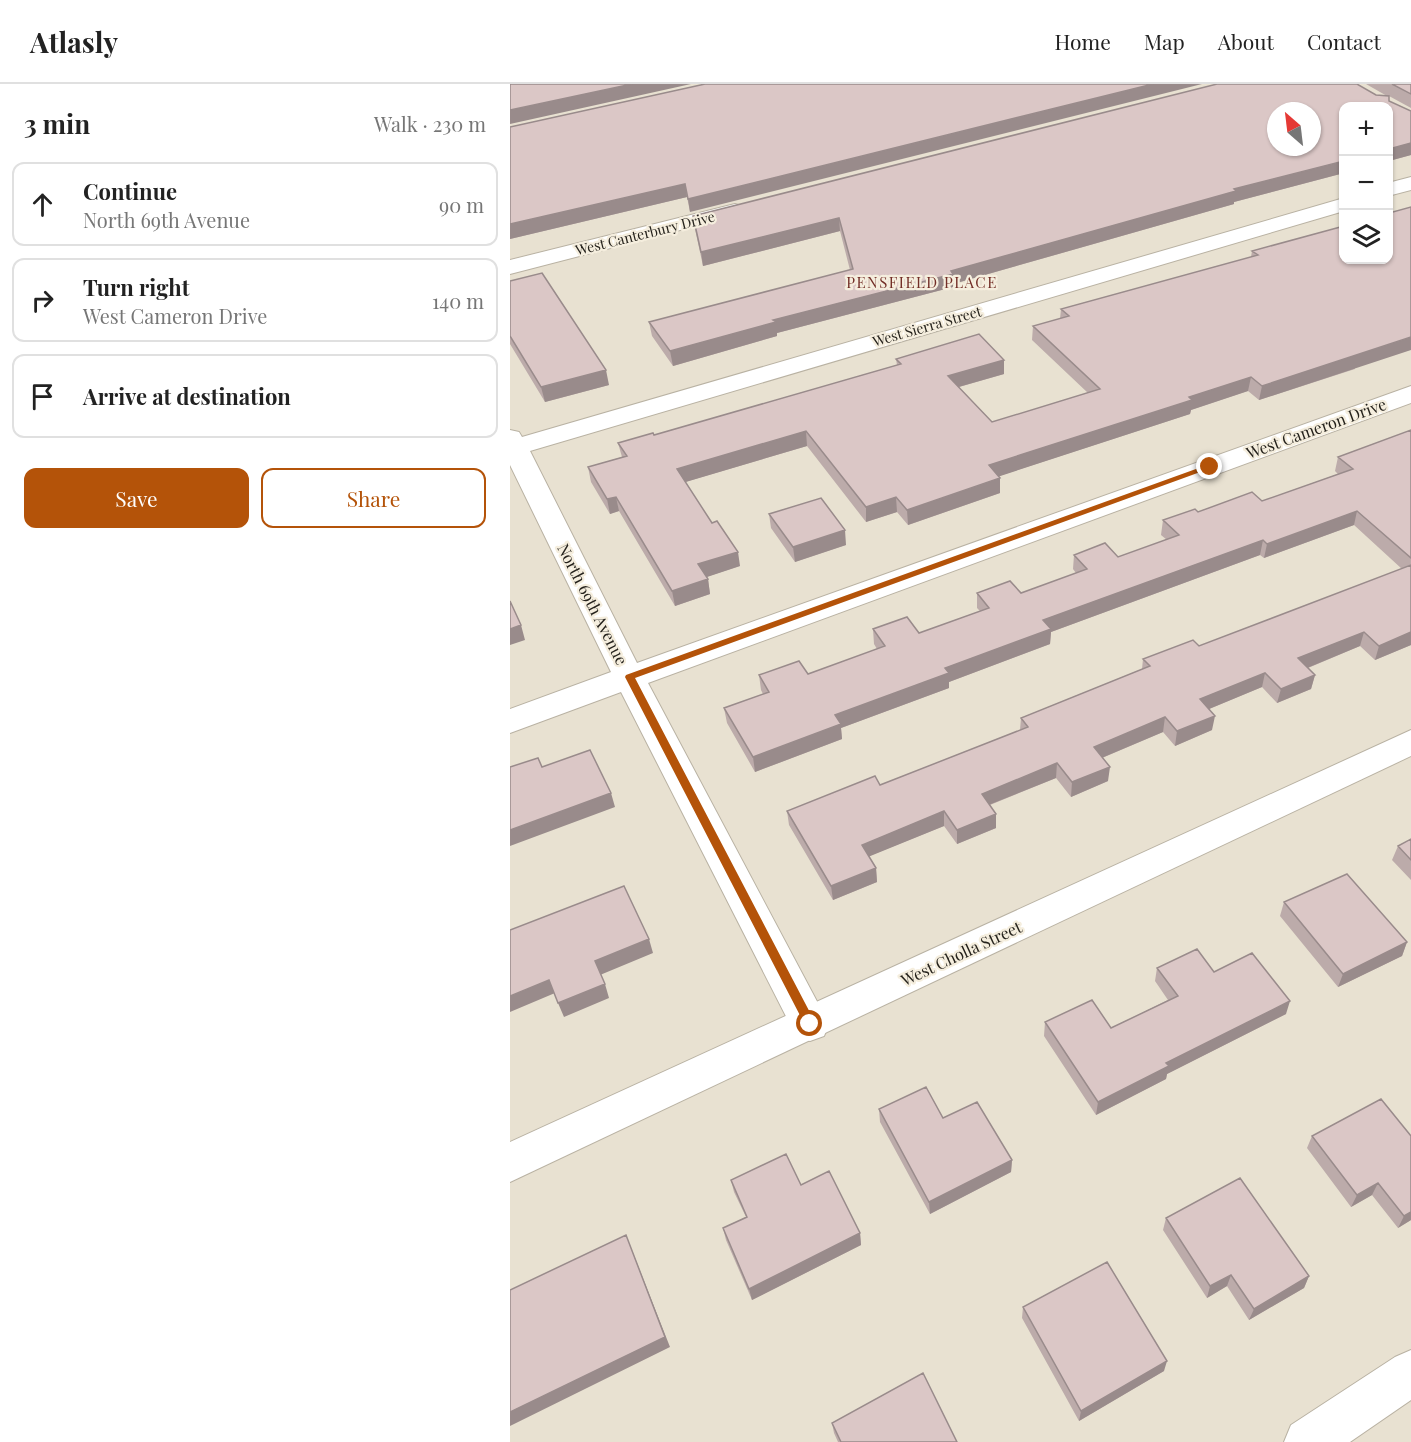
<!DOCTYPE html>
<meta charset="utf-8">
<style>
:root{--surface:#fff;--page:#f2f2f2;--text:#222;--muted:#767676;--line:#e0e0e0;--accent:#b45309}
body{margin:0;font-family:"Playfair Display",serif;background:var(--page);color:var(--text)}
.controls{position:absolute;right:18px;top:18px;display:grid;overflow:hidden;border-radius:12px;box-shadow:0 2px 4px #0004}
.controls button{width:54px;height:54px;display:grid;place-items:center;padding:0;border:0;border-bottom:2px solid var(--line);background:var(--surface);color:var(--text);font:30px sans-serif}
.compass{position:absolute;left:757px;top:18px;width:54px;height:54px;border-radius:50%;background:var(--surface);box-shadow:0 2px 4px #0004;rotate:332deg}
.stop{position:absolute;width:18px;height:18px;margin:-14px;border:4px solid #b45309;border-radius:50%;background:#fff}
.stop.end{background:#b45309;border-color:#fff;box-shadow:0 2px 6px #0008}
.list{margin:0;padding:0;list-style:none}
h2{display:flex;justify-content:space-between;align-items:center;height:78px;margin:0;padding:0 24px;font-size:26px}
h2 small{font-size:20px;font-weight:400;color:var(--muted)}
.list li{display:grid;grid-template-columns:39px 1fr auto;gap:18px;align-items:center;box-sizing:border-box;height:84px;margin:0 12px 12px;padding:0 12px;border:2px solid var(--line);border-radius:12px}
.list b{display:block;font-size:22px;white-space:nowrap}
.list p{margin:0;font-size:20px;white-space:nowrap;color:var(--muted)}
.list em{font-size:20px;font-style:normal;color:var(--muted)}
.actions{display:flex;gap:12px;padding:18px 24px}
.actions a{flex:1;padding:14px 0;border:2px solid var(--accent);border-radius:12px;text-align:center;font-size:21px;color:var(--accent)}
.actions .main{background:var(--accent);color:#fff}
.icon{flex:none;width:33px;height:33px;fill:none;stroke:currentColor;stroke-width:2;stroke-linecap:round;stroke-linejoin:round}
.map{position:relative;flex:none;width:901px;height:1358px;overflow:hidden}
header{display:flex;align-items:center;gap:36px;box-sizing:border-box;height:84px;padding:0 30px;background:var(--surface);border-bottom:2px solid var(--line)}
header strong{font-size:28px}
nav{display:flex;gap:33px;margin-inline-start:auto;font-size:21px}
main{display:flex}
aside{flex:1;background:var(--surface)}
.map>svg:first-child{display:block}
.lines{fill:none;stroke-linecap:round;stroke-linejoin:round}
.minor-casing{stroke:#b9b2a3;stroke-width:2}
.tertiary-casing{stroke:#b9b2a3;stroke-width:2}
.minor{fill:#fff;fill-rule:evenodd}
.tertiary{fill:#fff;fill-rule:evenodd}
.wall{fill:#bcabaa}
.shaded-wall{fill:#998b8b}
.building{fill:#dbc7c6;stroke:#998b8b;stroke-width:1.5;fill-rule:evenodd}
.route{fill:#b45309}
.labels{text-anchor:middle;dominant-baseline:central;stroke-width:4.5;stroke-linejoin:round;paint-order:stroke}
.far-street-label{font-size:14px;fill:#25221c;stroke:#f5eede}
.far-neighbourhood-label{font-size:15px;letter-spacing:1.5px;fill:#722d26;stroke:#f5eede}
.street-label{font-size:16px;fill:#25221c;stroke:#f5eede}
</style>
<header>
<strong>Atlasly</strong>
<nav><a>Home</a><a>Map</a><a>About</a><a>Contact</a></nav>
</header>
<main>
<aside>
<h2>3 min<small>Walk · 230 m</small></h2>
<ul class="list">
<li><svg class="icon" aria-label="ahead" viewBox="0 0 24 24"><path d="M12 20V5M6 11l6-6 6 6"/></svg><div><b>Continue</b><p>North 69th Avenue</p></div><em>90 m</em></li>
<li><svg class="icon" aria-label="right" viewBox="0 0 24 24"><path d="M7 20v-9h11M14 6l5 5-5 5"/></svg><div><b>Turn right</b><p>West Cameron Drive</p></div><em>140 m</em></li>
<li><svg class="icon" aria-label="arrive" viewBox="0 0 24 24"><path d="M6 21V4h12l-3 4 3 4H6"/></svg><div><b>Arrive at destination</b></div></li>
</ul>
<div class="actions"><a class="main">Save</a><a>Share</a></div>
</aside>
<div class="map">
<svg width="901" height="1358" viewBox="0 0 901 1358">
<rect width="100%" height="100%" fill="#e8e1d1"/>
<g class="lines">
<g class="minor-casing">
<path id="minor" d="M901 93V106L878 112V99Z
M834 114V127L20 367 127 579 901 302V319L138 599 319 940 314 952 300 957 286 952 111 608 0 649V625L101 588 0 381V346L9 348 12 353Z
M225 120 232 122 236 126 232 130 0 190V176Z
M901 1266V1316L840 1358H774L781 1341 885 1273Z"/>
</g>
<g class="tertiary-casing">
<path id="tertiary" d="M901 646V672L0 1098V1058Z"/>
</g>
<use href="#minor" class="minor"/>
<use href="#tertiary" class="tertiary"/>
</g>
<path class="wall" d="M195 0 180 128 177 113 0 155V43Z
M856 0H901V24L879 12V17L901 71 879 77V22H834V89L724 118V120L443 200V203L267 249V252L163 282 142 252 139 238 340 186 330 147 193 182 185 145 183 132 866 11 877 12Z
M834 142 845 285 749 316 738 307 681 326 680 330 489 392 490 409 398 441 387 428 356 438 297 362 175 398 230 482 196 493 198 495 200 510 165 522 109 427 100 430 81 398 78 383 112 373 108 359 144 351 387 281 386 275 494 290 449 303 482 338 578 309 522 256 523 242 550 235 551 225 741 173 742 167Z
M0 197 99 301 35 318 0 260Z
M901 346V561L865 576 850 562 798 584 805 591 801 605 767 619 752 603 699 625 702 646 665 662 653 648 592 674 598 697 561 713 546 694 480 721 486 744 447 760 434 742 359 772 366 784 367 798 323 816 279 741 277 727 370 701 510 646 511 634 632 585 633 575 689 562 892 485 844 441 754 474 750 471 541 548 540 560 439 598V604L331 644 332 655 245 688 217 639 214 624 253 610 251 606 249 591 298 590 367 565 364 560 363 545 409 549 470 527 467 524V509H511L566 489 563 485 564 471 608 473 657 456 651 451 653 436 688 428 752 417 828 390 825 387 828 373Z
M259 430 336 461 285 478 261 444Z
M901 755V796L882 776 888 762Z
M774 818 897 858 892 872 828 903 770 832Z
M647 884 704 888 776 930 657 990 656 995 586 1031 534 952 535 938 601 944 658 916 645 897Z
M369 1025 502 1076 501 1088 420 1130 370 1038Z
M802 1052H901V1136L888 1144 862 1111 841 1123 797 1064Z
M221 1096 291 1101 350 1149 351 1161 242 1216 216 1156 213 1144 236 1133 224 1108Z
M656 1134 799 1192 794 1204 739 1236 717 1202 697 1214 653 1146Z
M513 1223 654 1287 569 1337 512 1234Z
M322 1339 447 1358H328L324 1349Z"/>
<path class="shaded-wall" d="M122 0H181L0 40V26Z
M643 0H692L180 128 178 115Z
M901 59V71L879 77V65Z
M834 77V89L724 118V120L443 200V203L267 249V252L163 282 160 267 263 236 441 187 724 105Z
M175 100 177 113 0 155V140Z
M329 134 330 147 193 182 191 168Z
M901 253V266L749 316 752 302Z
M494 276V290L438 306V292Z
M96 286 99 301 35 318 31 303Z
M741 293 738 307 681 326 680 330 478 396 479 381 679 313Z
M296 347 297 362 169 400 167 385Z
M490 394V409L398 441 397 426Z
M106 413 109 427 100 430 97 415Z
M386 413 387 428 356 438V423Z
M847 427 844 441 754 474 757 460Z
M335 446 336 461 285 478 283 463Z
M753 456 750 471 541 548 540 560 439 598V604L331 644 332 655 245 688 243 673 325 631 435 584 533 536Z
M228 468 230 482 191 495 188 480Z
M198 495 200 510 165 522 162 507Z
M11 541 15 556 0 561V545Z
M854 548 850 562 785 589 788 574Z
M901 548V561L865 576 869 562Z
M755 589 752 603 687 630 690 615Z
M805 591 801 605 767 619 771 605Z
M705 632 702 646 665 662 667 647Z
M655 633 653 648 582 678 584 663Z
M547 679 546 694 471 724 472 710Z
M600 683 598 697 561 713 562 698Z
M101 709 105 723 0 762V746Z
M434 727V742L353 775 352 761Z
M486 730V744L447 760V746Z
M366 784 367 798 323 816 321 802Z
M139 855 143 869 90 891 85 877Z
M897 858 892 872 828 903 833 890Z
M39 896 45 909 0 928V912Z
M95 900 99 914 54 933 48 919Z
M780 917 776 930 657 990 656 995 586 1031 588 1018 656 979Z
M502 1076 501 1088 420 1130 419 1118Z
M868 1099 862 1111 841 1123 847 1111Z
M901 1128V1136L888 1144 894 1132Z
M350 1149 351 1161 242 1216 239 1205Z
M116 1151 160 1263 0 1342V1328Z
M721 1191 717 1202 697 1214 700 1202Z
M799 1192 794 1204 739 1236 744 1225Z
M657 1277 654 1287 569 1337 571 1327Z"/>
<path class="building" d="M0 0H122L0 26Z
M195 0H643L178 115 175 100 0 140V43Z
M707 0H847L866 11 879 12V17L901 27V59L879 65V22H834V77L724 105 726 107 441 187 443 190 263 236 266 238 160 267 139 238 343 185 329 134 191 168 183 132ZM766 27H802V63H766Z
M882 0H901V10Z
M901 123V253L752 302 741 293 679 313 682 316 479 381 490 394 397 426 386 413 356 423 296 347 167 385 202 439 207 437 228 468 188 480 198 495 162 507 106 413 97 415 78 383 117 372 108 359 143 349 144 351 391 280 386 275 469 250 494 276 438 292 482 338 590 305 523 242 559 232 551 225 748 171 742 167 834 142V176H879V129Z
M32 189 96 286 31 303 0 252V197Z
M901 346V474L847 427 757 460 753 456 533 536 541 545 435 584 439 589 325 631 331 640 243 673 214 624 259 608 249 591 289 577 298 590 375 562 363 545 397 533 409 549 479 524 467 509 500 497 511 509 577 485 564 471 595 459 608 473 669 451 653 436 685 425 688 428 742 408 752 417 843 385 828 373Z
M311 414 335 446 283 463 259 430Z
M901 481V548L869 562 854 548 788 574 805 591 771 605 755 589 690 615 705 632 667 647 655 633 584 663 600 683 562 698 547 679 472 710 486 730 447 746 434 727 352 761 366 784 321 802 277 727 365 692 370 701 518 643 511 634 640 582 633 575 683 556 689 562Z
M0 517 11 541 0 545Z
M80 666 101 709 0 746V683L28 674 32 683Z
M901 755V776L888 762Z
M837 790 897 858 833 890 774 818Z
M114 802 139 855 85 877 95 900 48 919 39 896 0 912V846Z
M687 865 704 888 742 869 780 917 656 979 659 982 588 1018 535 938 582 916 601 944 668 912 647 884Z
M416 1003 433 1034 467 1018 502 1076 419 1118 369 1025Z
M871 1015 901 1052V1128L894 1132 868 1099 847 1111 802 1052Z
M276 1070 291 1101 319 1087 350 1149 239 1205 213 1144 237 1133 221 1096Z
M730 1094 799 1192 744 1225 721 1191 700 1202 656 1134Z
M116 1151 155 1253 0 1328V1206Z
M597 1178 657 1277 571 1327 513 1223Z
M413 1289 447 1358H331L322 1339Z"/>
<path class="route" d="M697 381 704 383 125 594 306 940 300 945 296 943 115 593 116 591Z"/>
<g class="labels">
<g class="far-street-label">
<text transform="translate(135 149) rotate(-14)">West Canterbury Drive</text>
<text transform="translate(417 242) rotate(-16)">West Sierra Street</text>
</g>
<g class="far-neighbourhood-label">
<text x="412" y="198">PENSFIELD PLACE</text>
</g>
<g class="street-label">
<text transform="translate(806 344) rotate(-20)">West Cameron Drive</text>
<text transform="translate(83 520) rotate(63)">North 69th Avenue</text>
<text transform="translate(451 869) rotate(-25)">West Cholla Street</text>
</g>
</g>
</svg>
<div class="controls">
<button>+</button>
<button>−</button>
<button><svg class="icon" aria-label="layers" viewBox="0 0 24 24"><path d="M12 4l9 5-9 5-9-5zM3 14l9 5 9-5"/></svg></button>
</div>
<svg class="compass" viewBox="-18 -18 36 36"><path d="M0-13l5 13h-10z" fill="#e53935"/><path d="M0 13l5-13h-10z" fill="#767676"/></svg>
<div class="stop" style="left:300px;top:940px"></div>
<div class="stop end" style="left:700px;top:383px"></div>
</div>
</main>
